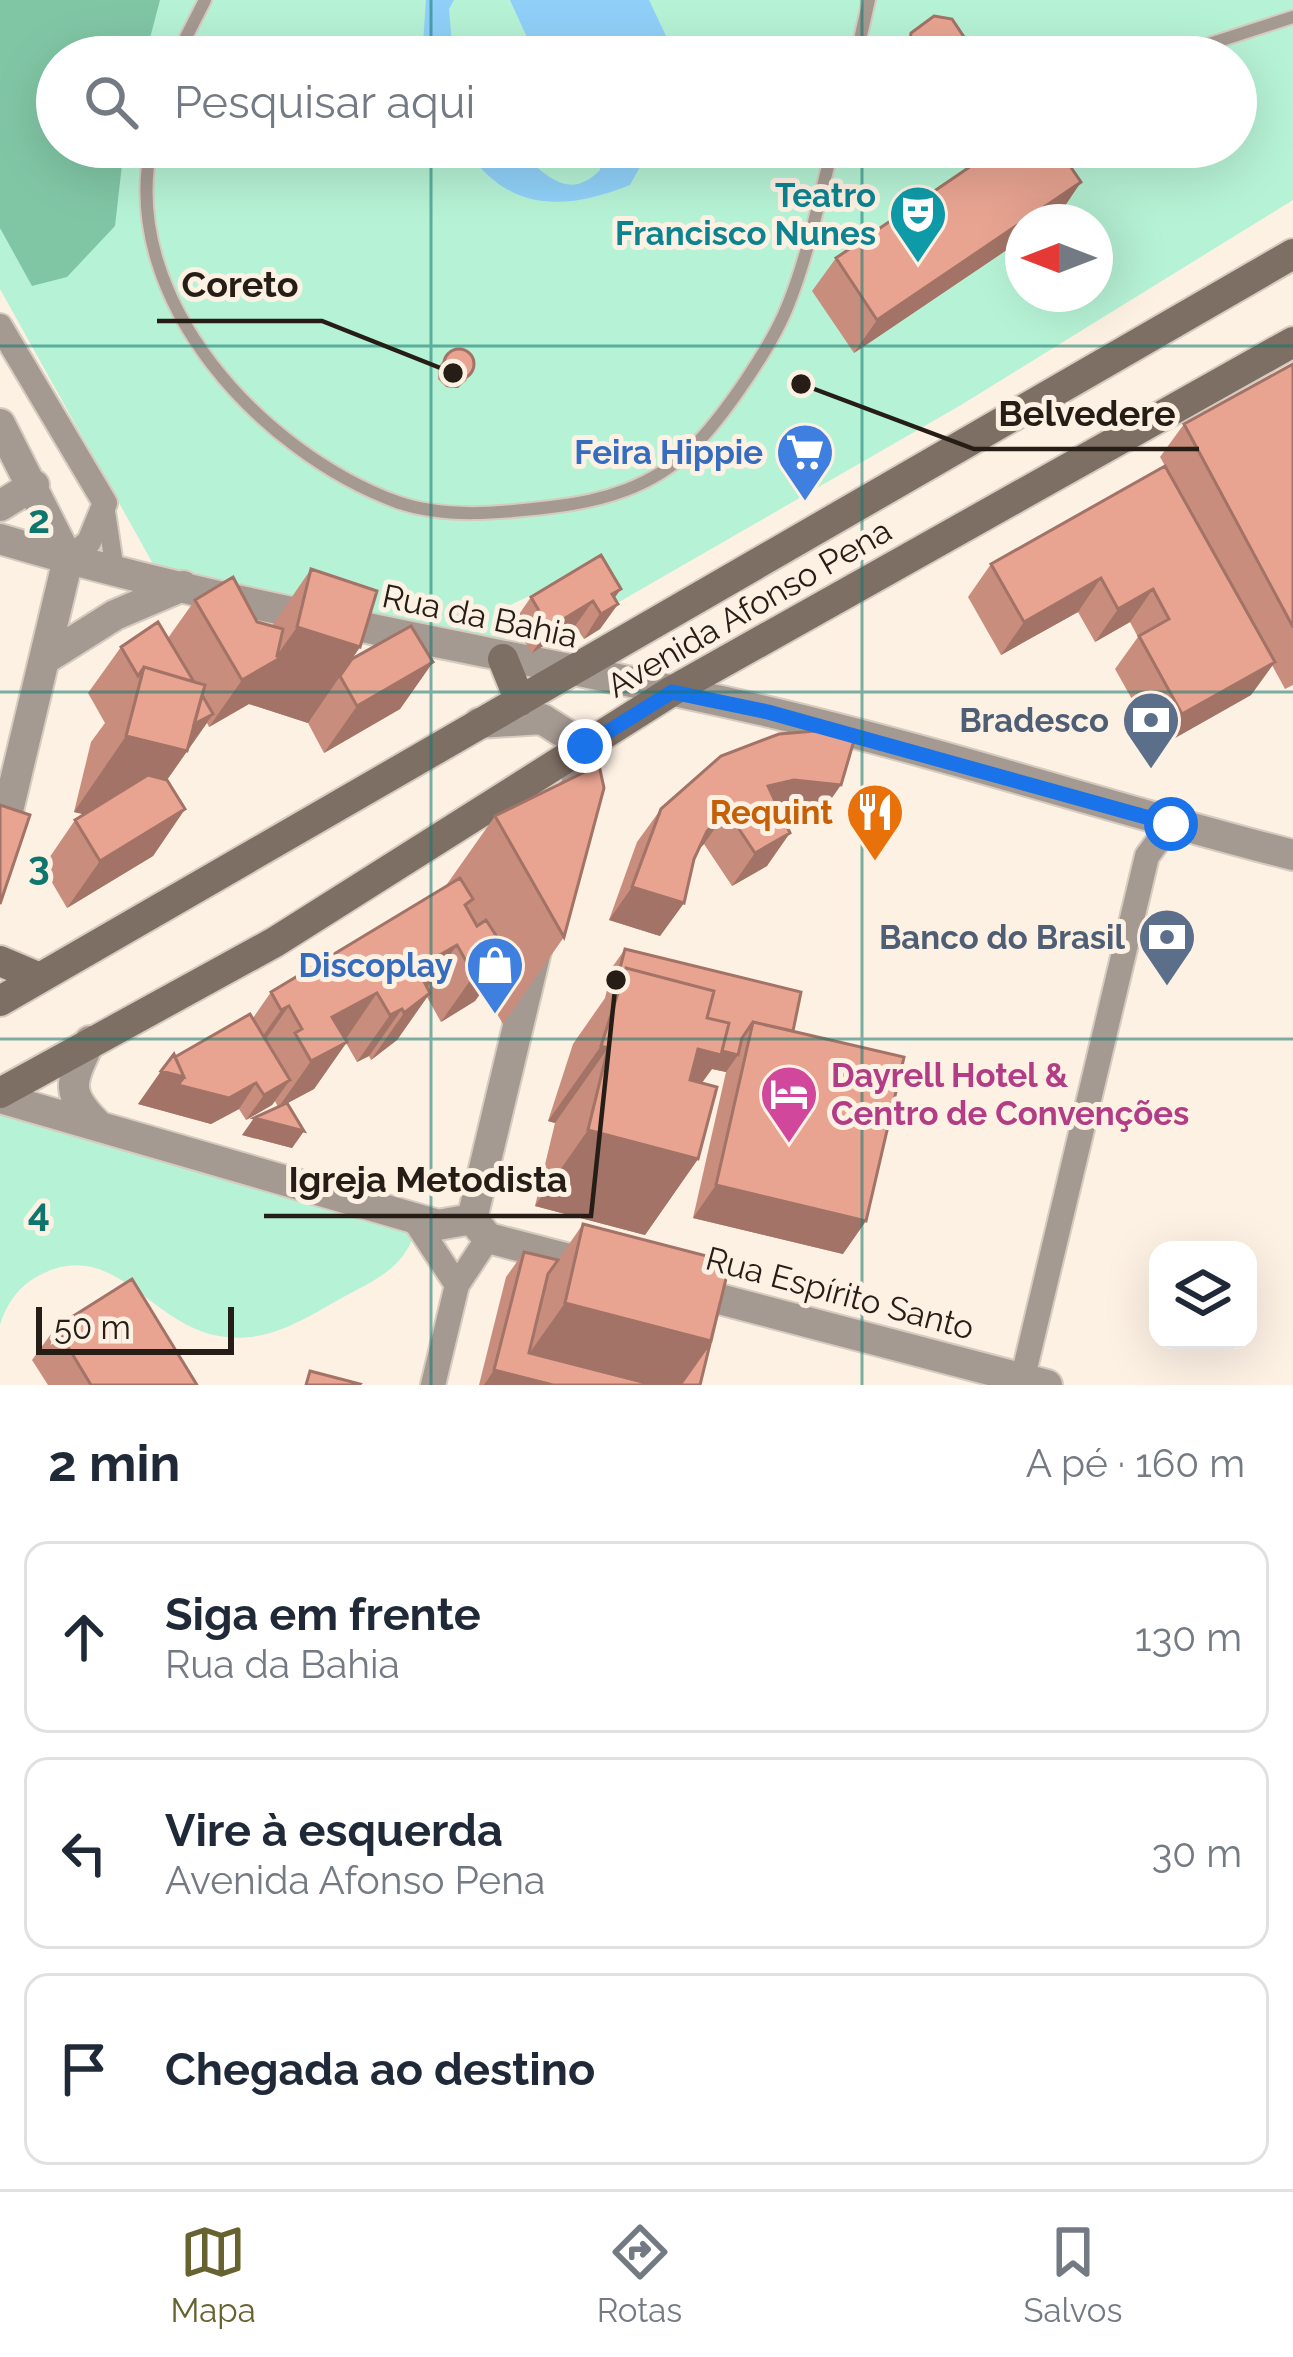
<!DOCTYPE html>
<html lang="pt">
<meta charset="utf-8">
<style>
:root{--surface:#fff;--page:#f2f2f3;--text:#1f2937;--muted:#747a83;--line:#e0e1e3;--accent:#666330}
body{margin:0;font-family:Raleway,sans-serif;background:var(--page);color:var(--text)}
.controls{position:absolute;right:36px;bottom:36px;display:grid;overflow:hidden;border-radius:24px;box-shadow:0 12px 48px #0002}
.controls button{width:108px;height:108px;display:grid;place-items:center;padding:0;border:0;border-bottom:3px solid var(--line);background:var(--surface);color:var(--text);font:60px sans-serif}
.compass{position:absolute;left:1005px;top:204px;width:108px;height:108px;border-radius:50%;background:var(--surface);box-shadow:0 12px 48px #0002;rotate:270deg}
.scale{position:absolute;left:36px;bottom:30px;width:198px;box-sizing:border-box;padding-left:12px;border:6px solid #261e16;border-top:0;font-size:33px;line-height:42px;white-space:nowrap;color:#261e16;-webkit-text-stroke:9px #fdf1e4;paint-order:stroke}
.stop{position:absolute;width:36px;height:36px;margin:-27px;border:9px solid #1a73e8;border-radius:50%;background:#fff}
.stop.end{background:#1a73e8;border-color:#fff;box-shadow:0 3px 12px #0008}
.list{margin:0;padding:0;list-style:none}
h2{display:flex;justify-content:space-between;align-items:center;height:156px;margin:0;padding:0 48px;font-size:51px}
h2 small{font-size:39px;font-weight:400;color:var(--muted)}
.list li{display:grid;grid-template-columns:78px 1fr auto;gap:36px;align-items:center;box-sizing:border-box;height:192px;margin:0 24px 24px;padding:0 24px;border:3px solid var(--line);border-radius:24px}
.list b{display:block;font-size:45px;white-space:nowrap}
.list p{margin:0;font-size:39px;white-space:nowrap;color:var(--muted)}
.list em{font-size:39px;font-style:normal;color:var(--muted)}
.icon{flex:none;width:66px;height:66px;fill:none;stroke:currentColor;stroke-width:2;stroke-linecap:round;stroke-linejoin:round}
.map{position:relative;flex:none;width:1293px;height:1385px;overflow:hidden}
.search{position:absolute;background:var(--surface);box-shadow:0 12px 48px #0002;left:36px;right:36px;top:36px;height:132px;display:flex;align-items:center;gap:30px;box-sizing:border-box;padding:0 42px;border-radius:66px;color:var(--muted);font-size:45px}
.sheet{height:804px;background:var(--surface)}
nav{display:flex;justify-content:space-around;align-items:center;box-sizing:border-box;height:168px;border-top:3px solid var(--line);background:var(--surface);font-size:33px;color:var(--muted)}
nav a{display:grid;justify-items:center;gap:6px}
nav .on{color:var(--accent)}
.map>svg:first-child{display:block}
.green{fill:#b6f2d5;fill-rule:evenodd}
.forest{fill:#80c6a5}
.water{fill:#90d0f8}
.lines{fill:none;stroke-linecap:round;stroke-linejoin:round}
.service-casing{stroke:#d6cbbf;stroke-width:16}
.pedestrian-casing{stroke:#d6cbbf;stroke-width:22}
.minor-casing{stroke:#d6cbbf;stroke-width:28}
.tertiary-casing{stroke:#d6cbbf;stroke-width:34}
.secondary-casing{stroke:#d6cbbf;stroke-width:34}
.service{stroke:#a49a92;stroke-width:12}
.pedestrian{stroke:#a49a92;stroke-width:18}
.minor{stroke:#a49a92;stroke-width:24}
.tertiary{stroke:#a49a92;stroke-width:30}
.secondary{stroke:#7e6f64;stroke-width:30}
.wall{fill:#c88d7d}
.shaded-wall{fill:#a27366}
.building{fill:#e8a491;stroke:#a27366;stroke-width:3}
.route{stroke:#1a73e8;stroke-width:15}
.grid{fill:none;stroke:#0f766e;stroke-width:3;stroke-opacity:0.55}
.labels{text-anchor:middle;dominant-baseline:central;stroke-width:10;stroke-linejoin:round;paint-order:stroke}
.culture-label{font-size:33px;font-weight:bold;fill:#0d838f;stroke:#fdf1e4;text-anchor:end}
.shop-label{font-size:33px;font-weight:bold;fill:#366cbe;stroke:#fdf1e4;text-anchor:end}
.street-label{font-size:33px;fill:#261e16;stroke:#fdf1e4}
.service-label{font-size:33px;font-weight:bold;fill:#4e5e75;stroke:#fdf1e4;text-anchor:end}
.food-label{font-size:33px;font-weight:bold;fill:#c56008;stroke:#fdf1e4;text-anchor:end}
.hotel-label{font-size:33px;font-weight:bold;fill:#b23c85;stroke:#fdf1e4;text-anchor:start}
.grid-label{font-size:39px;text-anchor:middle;font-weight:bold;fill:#0f766e;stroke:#fdf1e4;stroke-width:10;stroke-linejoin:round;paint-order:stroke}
.leader{fill:none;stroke:#261e16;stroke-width:4.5}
.callout-dot{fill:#261e16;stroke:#fdf1e4;stroke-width:4.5}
.callout-label{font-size:36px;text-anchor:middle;font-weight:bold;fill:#261e16;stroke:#fdf1e4;stroke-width:10;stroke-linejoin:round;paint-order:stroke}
</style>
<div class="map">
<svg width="1293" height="1385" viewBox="0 0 1293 1385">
<rect width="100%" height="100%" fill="#fdf1e4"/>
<path class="green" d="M0 0H1293V200L961 405 619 602 587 568 498 611 505 640 495 641 153 564 0 289ZM57 57H1236V147H57ZM1023 222H1095V294H1023Z
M0 1109 405 1217 414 1235C401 1271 372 1281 340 1299 301 1321 266 1344 219 1336 150 1325 114 1235 38 1276 19 1286 6 1304 0 1325Z"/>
<path class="forest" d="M0 0H160L145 57H57V147H124L115 226 67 277 32 286 0 228Z"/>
<path class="water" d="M426 0H454L449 9 453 57H422Z
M510 0H649L667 38 668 57H536Z
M465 147C477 147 493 144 505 147 535 154 560 211 600 170L601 147H651L630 185C565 211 507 213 465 147Z"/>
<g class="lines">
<g class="service-casing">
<path id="service" d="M176 57 205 0
M856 57 869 0
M1169 57 1293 17
M151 147C119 301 263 453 397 502 445 519 501 513 551 507 603 501 652 487 691 449 723 418 772 346 788 305 808 256 819 199 833 147"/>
</g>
<g class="pedestrian-casing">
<path id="pedestrian" d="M105 505 115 571"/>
</g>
<g class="minor-casing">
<path id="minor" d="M0 326 105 503 89 542 68 559
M413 1218 457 1285
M433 1385 457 1285 488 1238
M1021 1385 1147 856 1171 824"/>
</g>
<g class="tertiary-casing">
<path id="tertiary" d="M0 424 68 559
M0 506 34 485
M0 539C251 614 510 652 765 711 942 752 1116 810 1293 855
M45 659 115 615 183 586
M479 723 542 719 585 746 570 811
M0 844 68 559
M90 1041C70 1083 64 1093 100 1127
M0 1098 438 1225 472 1219
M472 1219 488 1238 600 1267
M472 1219 536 951
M681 1289 1047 1385"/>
</g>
<g class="secondary-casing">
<path id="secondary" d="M503 659 520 701
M0 961 40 978
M0 1001 1293 254
M0 1093 275 942 672 691 1293 342"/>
</g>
<use href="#service" class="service"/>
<use href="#pedestrian" class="pedestrian"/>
<use href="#minor" class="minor"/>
<use href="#tertiary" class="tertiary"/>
<use href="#secondary" class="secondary"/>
</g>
<path class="wall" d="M911 33 962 57H898L899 50Z
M999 147H1057L1081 182 1058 216 1048 222H1023V239L854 353 812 291 836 258Z
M445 358 467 380 458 388 446 387 438 379 439 366Z
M1293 364V685L1285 689 1272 665 1251 695 1159 747 1115 669 1138 637 1130 622 1095 642 1078 612 1001 655 968 597 991 564 1177 487 1160 457 1184 424Z
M311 569 360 647 352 659 433 662 400 709 324 753 308 723 249 704 209 727 207 723 167 780 185 809 153 856 67 908 43 867 75 820 85 814 74 812 91 742 105 723 88 693 121 647 168 638 195 600 272 626Z
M531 597 614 598 618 604 600 629 584 639 575 626 532 653 513 623Z
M721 756 818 818 781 814 767 866 732 886 704 844 698 850 694 859 684 903 660 936 609 920 637 842 661 809Z
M495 816 564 937 503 1024 483 990 475 1001 441 1022 427 997 397 1040 371 1060 369 1056 357 1062 346 1043 314 1089 288 1103 304 1131 292 1148 242 1135 278 1107 275 1101 272 1105 246 1120 239 1109 211 1124 138 1104 175 1057 253 1018 271 992 445 887Z
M625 949 793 1031 843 1254 693 1218 726 1072 712 1069 701 1083 698 1159 645 1235 535 1206 555 1123 548 1121 573 1044 605 998 613 966Z
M583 1224 700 1385H479L506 1277 524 1252 558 1260Z
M56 1327 197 1385H48L32 1360Z"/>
<path class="shaded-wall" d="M1081 182 1058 216 1048 222H1023V239L854 353 877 320Z
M473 371 458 388 446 387 452 379Z
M1101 578 1078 612 1001 655 1024 622Z
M621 589 605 611 618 604 600 629 584 639 612 594Z
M1153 589 1130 622 1095 642 1118 609Z
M593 601 575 626 532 653 549 628Z
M297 627 360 647 308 723 249 704 209 727 242 680 271 664Z
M433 662 400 709 324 753 357 706Z
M1275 662 1251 695 1159 747 1182 714Z
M213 714 134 827 74 812 126 736 180 732Z
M794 780 841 785 818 818 771 813 768 786Z
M185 809 153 856 67 908 100 861Z
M727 811 704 844 684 864 707 831Z
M790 833 767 866 732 886 755 853Z
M632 887 684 903 660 936 609 920Z
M457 945 424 992 417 968Z
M508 954 475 1001 441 1022 474 975Z
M377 993 345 1040 332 1017Z
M430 993 397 1040 371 1060 404 1013Z
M289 1006 256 1053 248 1057 281 1010Z
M402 1009 369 1056 357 1062 390 1015Z
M608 1023 738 1055 726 1072 712 1069 668 1130Z
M347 1042 314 1089 278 1108 311 1061Z
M601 1046 608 1048 555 1123 548 1121Z
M161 1071 256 1083 239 1109 211 1124 138 1104Z
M290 1080 272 1105 246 1120 264 1095Z
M254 1118 304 1131 292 1148 242 1135Z
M588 1130 698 1159 645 1235 535 1206Z
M716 1185 866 1221 843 1254 693 1218Z
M565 1303 711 1341 680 1385H484L494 1370 514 1375Z"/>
<path class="building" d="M934 16 952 19 968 43 962 57H911L909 53 911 33Z
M999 147H1057L1081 182 877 320 836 258Z
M444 364a15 15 0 1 1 30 0a15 15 0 1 1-30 0Z
M1293 364V627L1184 424Z
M1165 466 1275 662 1182 714 1139 636 1169 619 1153 589 1118 609 1101 578 1024 622 991 564Z
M601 555 621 589 612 594 618 604 601 614 593 601 549 628 531 597Z
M311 569 377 591 360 647 297 627Z
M233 577 257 622 283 629 277 656 282 657 242 680 195 600Z
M158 622 194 682 144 667 138 676 121 647Z
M411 626 433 662 357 706 340 676 352 659Z
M144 667 205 685 187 751 126 736Z
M202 695 213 714 194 724Z
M816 731 855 737 841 785 794 780 768 786 790 833 755 853 727 811 707 831 694 859 684 903 632 887 661 809 721 756 779 734Z
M599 765 604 788 564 937 495 816Z
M148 775 167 780 185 809 100 861 75 820Z
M0 805 30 815 0 904Z
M460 878 473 899 465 905 477 926 486 920 508 954 474 975 457 945 417 968 430 993 404 1013 402 1009 390 1015 377 993 332 1017 347 1042 311 1061 295 1033 302 1029 289 1006 281 1010 271 992Z
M625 949 801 992 793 1031 753 1022 742 1038 738 1055 722 1051 729 1023 707 1018 714 991 626 968 617 980Z
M626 968 714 991 707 1018 729 1023 721 1055 698 1049 690 1080 717 1087 698 1159 588 1130 608 1048 601 1046Z
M250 1014 290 1080 264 1095 256 1083 229 1098 178 1085 184 1077 175 1057Z
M753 1022 904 1057 866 1221 716 1185Z
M174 1054 184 1077 161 1071Z
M287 1103 304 1131 254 1118Z
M583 1224 730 1262 711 1341 565 1303Z
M524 1252 558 1260 548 1274 529 1353 654 1385H553L494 1370Z
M132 1279 197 1385H91L56 1327Z
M720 1303 700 1385H680L711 1341Z
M310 1371 360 1384 359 1385H306Z"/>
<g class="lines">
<path class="route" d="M585 746 672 692 768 712 1171 824"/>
</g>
<path class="grid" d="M431 0V57M862 0V57M431 147V1385M862 147V1385M0 346H1293M0 692H1293M0 1039H1293"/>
<defs>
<g id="theatre-pin" transform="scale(3)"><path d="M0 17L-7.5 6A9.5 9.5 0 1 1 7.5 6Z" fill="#0f9aa8" stroke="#fdf1e4"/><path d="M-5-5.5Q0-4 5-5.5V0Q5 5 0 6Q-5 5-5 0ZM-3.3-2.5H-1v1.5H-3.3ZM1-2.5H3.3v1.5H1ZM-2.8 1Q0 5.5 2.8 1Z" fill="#fff"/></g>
<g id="supermarket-pin" transform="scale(3)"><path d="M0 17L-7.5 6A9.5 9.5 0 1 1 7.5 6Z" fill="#3f7fe0" stroke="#fdf1e4"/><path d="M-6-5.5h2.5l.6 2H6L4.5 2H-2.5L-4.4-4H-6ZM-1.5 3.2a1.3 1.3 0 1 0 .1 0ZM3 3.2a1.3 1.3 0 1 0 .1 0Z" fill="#fff"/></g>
<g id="bank-pin" transform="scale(3)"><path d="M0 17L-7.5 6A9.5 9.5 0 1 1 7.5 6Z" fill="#5c6f8a" stroke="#fdf1e4"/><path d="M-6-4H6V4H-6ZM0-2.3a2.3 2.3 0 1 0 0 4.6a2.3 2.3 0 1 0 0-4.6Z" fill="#fff"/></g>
<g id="restaurant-pin" transform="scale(3)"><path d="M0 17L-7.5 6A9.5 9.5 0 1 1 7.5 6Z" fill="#e8710a" stroke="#fdf1e4"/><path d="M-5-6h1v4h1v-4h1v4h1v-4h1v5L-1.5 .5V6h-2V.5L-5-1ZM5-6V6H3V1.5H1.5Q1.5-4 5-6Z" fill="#fff"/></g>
<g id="shop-pin" transform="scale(3)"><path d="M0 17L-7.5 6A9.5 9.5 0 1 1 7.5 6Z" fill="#3f7fe0" stroke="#fdf1e4"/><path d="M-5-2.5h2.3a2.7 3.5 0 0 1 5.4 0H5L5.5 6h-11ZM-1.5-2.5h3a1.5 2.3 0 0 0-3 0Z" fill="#fff"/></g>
<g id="hotel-pin" transform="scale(3)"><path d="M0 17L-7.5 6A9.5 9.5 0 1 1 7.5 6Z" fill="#d1479c" stroke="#fdf1e4"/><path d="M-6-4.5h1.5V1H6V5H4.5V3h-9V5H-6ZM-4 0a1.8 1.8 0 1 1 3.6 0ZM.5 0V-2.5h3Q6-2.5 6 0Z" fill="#fff"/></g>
</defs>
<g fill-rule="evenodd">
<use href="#theatre-pin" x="918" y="214"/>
<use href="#supermarket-pin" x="805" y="452"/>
<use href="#bank-pin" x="1151" y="720"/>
<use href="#restaurant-pin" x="875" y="812"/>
<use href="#bank-pin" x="1167" y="937"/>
<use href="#shop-pin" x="495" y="965"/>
<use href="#hotel-pin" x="789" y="1094"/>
</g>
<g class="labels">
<g class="culture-label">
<text x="876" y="195">Teatro<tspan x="876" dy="38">Francisco Nunes</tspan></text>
</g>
<g class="shop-label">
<text x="763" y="452">Feira Hippie</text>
<text x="453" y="965">Discoplay</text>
</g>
<g class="street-label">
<text transform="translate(749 608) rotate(-30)">Avenida Afonso Pena</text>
<text transform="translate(480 616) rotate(12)">Rua da Bahia</text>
<text transform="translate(840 1293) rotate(15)">Rua Espírito Santo</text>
</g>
<g class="service-label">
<text x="1109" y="720">Bradesco</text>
<text x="1125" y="937">Banco do Brasil</text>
</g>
<g class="food-label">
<text x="833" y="812">Requint</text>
</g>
<g class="hotel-label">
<text x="831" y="1075">Dayrell Hotel &amp;<tspan x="831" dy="38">Centro de Convenções</tspan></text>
</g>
</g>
<g class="grid-label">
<text x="39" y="533">2</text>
<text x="39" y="879">3</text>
<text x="39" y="1226">4</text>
</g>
<path class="leader" d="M453 373L322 321H157M801 384L974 449H1199M616 980L591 1216H264"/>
<g class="callout-dot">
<circle cx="453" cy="373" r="12"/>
<circle cx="801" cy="384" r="12"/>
<circle cx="616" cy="980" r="12"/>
</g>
<g class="callout-label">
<text x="240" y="297">Coreto</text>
<text x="1087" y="426">Belvedere</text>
<text x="428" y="1192">Igreja Metodista</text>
</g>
</svg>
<div class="controls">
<button><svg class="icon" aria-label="layers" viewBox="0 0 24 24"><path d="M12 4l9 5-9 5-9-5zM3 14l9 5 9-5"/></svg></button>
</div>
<svg class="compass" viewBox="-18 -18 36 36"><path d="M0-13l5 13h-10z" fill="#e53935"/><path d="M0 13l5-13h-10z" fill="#747a83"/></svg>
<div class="scale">50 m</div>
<div class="stop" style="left:1171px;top:824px"></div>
<div class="stop end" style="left:585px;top:746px"></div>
<div class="search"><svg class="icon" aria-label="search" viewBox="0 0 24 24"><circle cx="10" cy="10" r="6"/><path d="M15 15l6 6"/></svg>Pesquisar aqui</div>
</div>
<section class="sheet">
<h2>2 min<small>A pé · 160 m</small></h2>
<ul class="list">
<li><svg class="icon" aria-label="ahead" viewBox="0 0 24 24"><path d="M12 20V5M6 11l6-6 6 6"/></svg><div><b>Siga em frente</b><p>Rua da Bahia</p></div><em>130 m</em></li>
<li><svg class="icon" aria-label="left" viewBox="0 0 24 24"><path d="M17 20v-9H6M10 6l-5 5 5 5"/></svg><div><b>Vire à esquerda</b><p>Avenida Afonso Pena</p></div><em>30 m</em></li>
<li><svg class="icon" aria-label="arrive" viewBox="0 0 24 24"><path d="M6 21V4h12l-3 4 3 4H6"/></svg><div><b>Chegada ao destino</b></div></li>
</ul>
</section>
<nav>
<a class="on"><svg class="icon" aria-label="map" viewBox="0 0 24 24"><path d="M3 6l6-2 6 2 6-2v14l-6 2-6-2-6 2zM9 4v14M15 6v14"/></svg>Mapa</a>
<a><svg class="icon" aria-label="directions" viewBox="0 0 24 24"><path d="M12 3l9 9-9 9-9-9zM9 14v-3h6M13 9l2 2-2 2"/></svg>Rotas</a>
<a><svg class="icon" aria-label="saved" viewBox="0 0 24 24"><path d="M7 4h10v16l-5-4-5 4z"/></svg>Salvos</a>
</nav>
